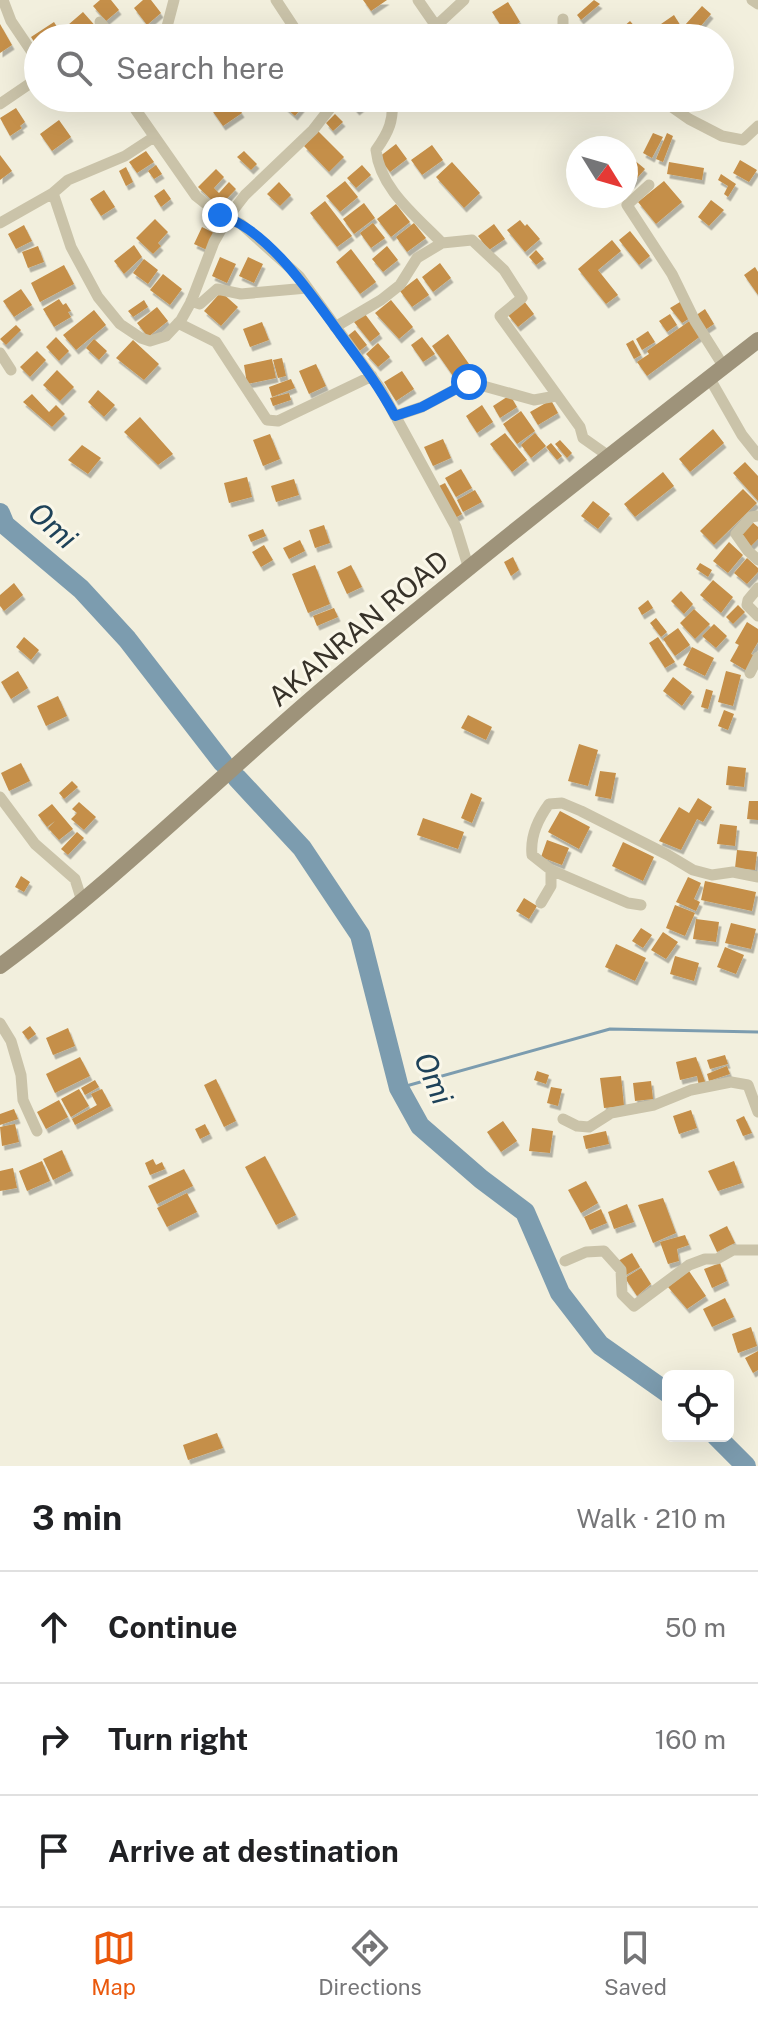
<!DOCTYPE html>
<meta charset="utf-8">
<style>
:root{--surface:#fff;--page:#f6f6f6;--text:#202124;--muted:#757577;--line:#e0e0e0;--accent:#ea580c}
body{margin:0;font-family:"Public Sans",sans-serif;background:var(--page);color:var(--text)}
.controls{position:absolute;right:24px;bottom:24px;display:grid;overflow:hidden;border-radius:12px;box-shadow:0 8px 32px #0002}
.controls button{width:72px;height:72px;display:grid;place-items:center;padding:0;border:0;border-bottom:2px solid var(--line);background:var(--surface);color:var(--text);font:40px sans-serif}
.compass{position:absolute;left:566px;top:136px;width:72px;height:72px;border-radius:50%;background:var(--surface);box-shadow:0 8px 32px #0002;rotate:127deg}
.stop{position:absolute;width:24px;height:24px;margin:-18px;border:6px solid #1a73e8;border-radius:50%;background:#fff}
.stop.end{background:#1a73e8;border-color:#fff;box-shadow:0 2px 8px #0008}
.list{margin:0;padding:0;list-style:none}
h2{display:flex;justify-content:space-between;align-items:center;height:104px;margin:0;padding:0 32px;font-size:34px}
h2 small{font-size:26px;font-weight:400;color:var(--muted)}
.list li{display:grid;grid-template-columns:52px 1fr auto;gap:24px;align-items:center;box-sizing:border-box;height:112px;padding:0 32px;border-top:2px solid var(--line)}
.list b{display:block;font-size:30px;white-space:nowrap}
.list em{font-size:26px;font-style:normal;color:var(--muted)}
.icon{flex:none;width:44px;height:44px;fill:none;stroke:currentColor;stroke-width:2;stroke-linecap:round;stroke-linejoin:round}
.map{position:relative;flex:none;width:758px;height:1466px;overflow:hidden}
.search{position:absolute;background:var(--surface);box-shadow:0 8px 32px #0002;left:24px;right:24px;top:24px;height:88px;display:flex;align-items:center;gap:20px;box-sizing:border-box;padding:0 28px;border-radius:44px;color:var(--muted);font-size:30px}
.sheet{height:440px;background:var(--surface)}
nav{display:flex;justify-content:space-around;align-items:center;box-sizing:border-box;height:112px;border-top:2px solid var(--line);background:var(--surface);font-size:22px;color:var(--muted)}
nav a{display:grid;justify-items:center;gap:4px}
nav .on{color:var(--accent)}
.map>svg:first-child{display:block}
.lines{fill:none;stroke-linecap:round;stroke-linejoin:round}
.stream{stroke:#7c9caf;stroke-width:3}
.river{stroke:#7c9caf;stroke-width:20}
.building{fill:#c58f48;filter:url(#shadow)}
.minor{stroke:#cac3a9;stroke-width:11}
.secondary{stroke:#9e937a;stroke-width:16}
.route{stroke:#1a73e8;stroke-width:10}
.labels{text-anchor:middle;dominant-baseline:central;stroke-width:6;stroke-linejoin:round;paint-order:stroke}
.street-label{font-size:28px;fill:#373229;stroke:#faf7e9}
.water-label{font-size:30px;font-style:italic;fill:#1e4259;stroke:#faf7e9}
</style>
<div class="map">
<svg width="758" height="1466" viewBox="0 0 758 1466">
<defs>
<filter id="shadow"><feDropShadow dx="2.5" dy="4.5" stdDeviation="0" flood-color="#0004"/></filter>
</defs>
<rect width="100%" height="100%" fill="#f2efdd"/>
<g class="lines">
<path class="stream" d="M399 1088 610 1029 758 1032"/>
<path class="river" d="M0 513 5 525 81 589 127 639 223 763
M237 778 302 848 360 935 399 1088 420 1126 481 1179 525 1212 560 1293 600 1345 668 1393
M716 1436 746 1466"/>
</g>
<path class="building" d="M100 0H111L119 10 106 21 93 6Z
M143 0H151L161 13 147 25 134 8Z
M363 0H387L371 11Z
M594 0 600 4 581 20 577 15Z
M508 2 520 22 505 32 492 12Z
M702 6 711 14 694 34 685 25Z
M83 12 106 38H80L68 25Z
M674 15 682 28 669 37 661 24Z
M630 21 645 38H616L614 35Z
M54 22 64 38H38V48L31 37Z
M0 24 12 45 0 53Z
M577 24 586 38H572L567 31Z
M185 26 195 38H170Z
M227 98H232L242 113 223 126 211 109Z
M275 98H296L304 105 295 116Z
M354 98H373L357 111 349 102Z
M16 108 25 122 20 126 22 128 10 136 0 118Z
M335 114 343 122 333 131 326 123Z
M59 120 71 137 52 151 40 134Z
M318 131 344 157 329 172 304 146Z
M653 133 663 137 652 158 643 153Z
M667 133 673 136 663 162 656 159Z
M396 144 407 159 390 172 379 157Z
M432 145 443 160 422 175 411 160Z
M146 151 154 162 137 173 129 162Z
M244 151 257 164 251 170 237 157Z
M627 154 645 169 632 184 626 179Z
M0 155 12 171 0 180Z
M740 160 757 170 749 182 733 173Z
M452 162 480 193 464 208 436 177Z
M669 162 704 168 702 180 667 174Z
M156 165 162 174 154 179 148 171Z
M362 165 371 175 356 188 347 178Z
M126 167 133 182 126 186 119 171Z
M216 169 224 177 214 188 219 193 229 182 236 189 219 207 198 187Z
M721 174 736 184 728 197 724 194 728 186 718 180Z
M345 181 358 197 340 212 326 196Z
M664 181 682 202 656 224 638 202Z
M279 182 291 195 280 206 267 194Z
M164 189 171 199 161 207 154 196Z
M104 190 115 207 101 216 90 199Z
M711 200 724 210 709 226 698 217Z
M325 201 352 236 337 247 310 213Z
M364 203 375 218 354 234 343 219Z
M396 204 410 222 391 237 377 219Z
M155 219 168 232 158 243 161 246 153 254 136 238Z
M520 220 525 226 527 224 540 239 525 252 507 230Z
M373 223 385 238 371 248 360 233Z
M414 223 426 238 407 252 396 237Z
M494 224 505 239 489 250 478 236Z
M24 225 32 241 16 249 8 234Z
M202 227 214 233 207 250 194 244Z
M630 231 650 256 639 265 619 240Z
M612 240 621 251 598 270 618 295 606 304 578 269Z
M134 245 142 257 124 274 114 261Z
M38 246 44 262 28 268 22 252Z
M387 246 398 260 383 272 372 259Z
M351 249 376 282 360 294 336 262Z
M536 250 544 259 536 265 529 257Z
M220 257 236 264 227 283 212 276Z
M248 257 263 264 254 283 239 276Z
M144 259 158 270 148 284 133 273Z
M440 263 451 278 433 292 422 277Z
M64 265 74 284 40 302 31 283Z
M755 267 758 272V295L744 275Z
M163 274 182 289 170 305 150 290Z
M417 278 429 295 412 307 400 291Z
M21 289 32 305 14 317 3 301Z
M221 292 238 307 221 326 204 311Z
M59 299 63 305 66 303 71 311 68 312 71 317 54 327 43 309Z
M144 300 148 307 133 317 128 311Z
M391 300 413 327 399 339 375 313Z
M524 301 534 314 518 327 508 315Z
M680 302 690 318 682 323 670 308Z
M157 307 168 321 148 337 137 323Z
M705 309 714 324 705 330 695 316Z
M94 310 106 325 76 350 63 335Z
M365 314 380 334 370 342 354 322Z
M670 314 677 325 667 332 659 321Z
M691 320 702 335 647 376 637 362 649 354 647 351Z
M262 322 269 340 250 347 243 329Z
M16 325 21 330 6 345 0 339Z
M355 330 367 345 357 353 345 338Z
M648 331 655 342 642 350 636 339Z
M448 334 469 364 453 376 432 346Z
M56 337 69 351 59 361 46 347Z
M422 337 435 354 423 362 411 345Z
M94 339 107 351 99 360 86 348Z
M133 340 159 364 144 380 116 358Z
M633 340 641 355 634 359 626 344Z
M378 343 390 357 378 367 366 354Z
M37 351 46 360 30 377 20 367Z
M282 358 286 376 278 378 273 360Z
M272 359 276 378 247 384 244 365Z
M316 364 326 386 309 394 299 371Z
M57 370 74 387 60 401 43 385Z
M402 371 414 389 396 401 384 382Z
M291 379 295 388 272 397 269 387Z
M98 390 115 405 104 417 88 402Z
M289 393 291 400 273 406 270 398Z
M32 394 49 412 56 405 65 414 52 427 23 402Z
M510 395 517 407 500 418 493 406Z
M551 400 558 413 538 425 530 412Z
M482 405 493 422 477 433 466 416Z
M521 411 535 431 517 444 503 424Z
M140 417 173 454 158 465 124 432Z
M713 429 724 443 690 472 679 459Z
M505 433 527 460 512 472 490 444Z
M535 433 546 446 531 458 521 445Z
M270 434 280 459 263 466 253 440Z
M443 439 451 458 433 466 424 447Z
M560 440 572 453 567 458 555 444Z
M551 443 562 456 557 460 546 447Z
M82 445 101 458 88 474 68 460Z
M745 462 758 476V501L733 473Z
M461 469 472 488 456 497 445 478Z
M663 472 674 486 635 517 624 504Z
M247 477 252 497 229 503 224 483Z
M294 479 299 495 276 502 271 486Z
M445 483 462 514 455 518 437 487Z
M743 489 757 503 714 545 700 531Z
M475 490 482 502 463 512 457 500Z
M593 501 610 514 598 529 581 516Z
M751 521 758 527V539L751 546 738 534Z
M324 525 330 543 315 548 309 530Z
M263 529 266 536 251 542 248 535Z
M300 540 305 551 289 559 283 548Z
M729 542 743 555 728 573 713 561Z
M264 545 273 560 261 567 252 552Z
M513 557 519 570 511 576 504 562Z
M747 558 758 568V572L747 584 734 573Z
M700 563 712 570 708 577 696 569Z
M315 565 330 604 308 613 292 574Z
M351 565 362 587 347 594 337 572Z
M713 580 733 597 721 613 700 595Z
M14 583 23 595 4 611 0 606V595Z
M681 591 693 604 684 614 671 601Z
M648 600 653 608 642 615 638 608Z
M738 605 745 612 733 624 726 617Z
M334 608 338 617 317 626 313 616Z
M694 609 710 624 695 639 680 623Z
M656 618 667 632 661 637 650 623Z
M747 622 758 629V642L751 654 755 656 747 671 730 661 739 645 735 643Z
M714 624 727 636 716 648 702 636Z
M678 628 690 645 675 656 663 639Z
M24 637 39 650 31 660 16 647Z
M658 637 675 662 665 668 649 643Z
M692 647 714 658 705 676 683 665Z
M18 671 28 688 11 699 1 682Z
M726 671 741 675 733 706 718 702Z
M673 677 692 692 682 706 663 691Z
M706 689 713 691 708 709 701 707Z
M58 696 67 716 46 726 37 706Z
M724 710 734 714 728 730 718 726Z
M468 715 492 727 486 740 461 728Z
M579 744 598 750 588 786 568 781Z
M21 763 30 781 9 791 1 773Z
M728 766 746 768 744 787 726 785Z
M600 771 616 773 611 799 595 796Z
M72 781 78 787 64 799 59 793Z
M471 793 482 798 472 823 461 818Z
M698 798 712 807 703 822 697 819 681 850 659 841 679 807 689 813Z
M749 801H758V820L747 819Z
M79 802 96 817 84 830 71 819 77 813 72 809Z
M52 804 73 829 59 840 48 828 55 821 47 827 38 815Z
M560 811 590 827 579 849 548 832Z
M423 818 464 832 458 849 417 835Z
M720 824 737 826 735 846 717 844Z
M77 832 84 838 68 855 61 849Z
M547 840 569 848 562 865 541 857Z
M623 842 654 857 643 881 612 866Z
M737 850 757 852 755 870 735 868Z
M21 876 30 882 24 892 15 887Z
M688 877 701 883 694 899 700 902 696 911 676 902Z
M705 881 756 892 752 911 701 900Z
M524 898 537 906 529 919 516 911Z
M675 905 695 913 685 936 666 928Z
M696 919 719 922 716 942 693 939Z
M731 923 756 929 751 949 725 943Z
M641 928 652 935 643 948 632 941Z
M663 932 678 942 666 959 651 950Z
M616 944 646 958 635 981 605 967Z
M725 947 744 955 736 974 717 967Z
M675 956 699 963 694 981 670 974Z
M30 1026 36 1034 28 1040 22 1032Z
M68 1028 75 1046 53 1055 46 1038Z
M725 1055 728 1064 710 1069 707 1060Z
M80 1057 90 1076 55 1093 46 1074Z
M696 1057 706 1084 699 1086 697 1076 680 1080 676 1062Z
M727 1066 730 1074 709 1081 707 1074Z
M537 1071 549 1075 546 1084 534 1080Z
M621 1076 624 1106 604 1108 600 1078Z
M216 1079 236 1121 224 1127 204 1085Z
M95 1080 99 1087 85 1095 81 1088Z
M651 1081 653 1099 635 1101 633 1083Z
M551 1087 562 1089 558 1106 547 1103Z
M79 1089 89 1106 71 1117 61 1099Z
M102 1089 111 1106 75 1125 72 1119 97 1105 91 1094Z
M59 1100 68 1117 46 1129 37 1112Z
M14 1109 18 1119 0 1125V1114Z
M691 1110 697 1128 679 1134 673 1116Z
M744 1116 752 1133 743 1136 736 1120Z
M503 1121 517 1141 501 1152 487 1132Z
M15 1124 19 1142 2 1146 0 1127Z
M205 1124 210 1134 200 1139 195 1129Z
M532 1128 553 1131 550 1153 529 1151Z
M606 1131 609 1144 586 1149 583 1136Z
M62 1150 71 1171 53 1180 43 1159Z
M265 1156 296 1215 276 1225 245 1167Z
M153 1159 156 1165 162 1162 165 1169 150 1175 145 1163Z
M42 1161 50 1181 27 1191 19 1171Z
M734 1161 742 1183 718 1191 708 1171Z
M13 1168 17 1188 0 1191V1171Z
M184 1169 193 1186 157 1204 148 1186Z
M586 1181 598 1203 581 1213 568 1190Z
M187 1193 197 1212 167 1227 157 1208Z
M663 1198 676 1233 653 1243 638 1205Z
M627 1204 634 1222 614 1229 608 1212Z
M601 1209 607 1223 590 1230 584 1217Z
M727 1226 735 1243 717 1252 709 1235Z
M685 1235 689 1245 677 1249 679 1261 668 1264 660 1242Z
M632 1253 640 1267 626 1275 618 1261Z
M720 1263 727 1281 712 1288 704 1269Z
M641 1268 651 1284 637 1296 625 1278Z
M689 1271 706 1296 687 1309 668 1287Z
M725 1298 734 1317 712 1327 703 1309Z
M751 1327 757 1346 738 1353 732 1334Z
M758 1351V1370L753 1373 745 1358Z
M217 1433 223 1448 188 1460 183 1445Z"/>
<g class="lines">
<path class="minor" d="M3 0 11 21 38 61
M276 0 301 38
M418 0 436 26
M752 0 758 4
M563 19V31L566 38
M100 22 114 38
M164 38 174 0
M418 38 436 26 464 0
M132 98 131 103 196 196 220 215 241 224 299 276 380 388 456 527 469 569
M392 98C394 120 389 132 376 150 380 189 416 216 442 243
M659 98 689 119 722 136 743 140 758 126
M0 104 38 78
M649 185 627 205 672 274 695 321 724 367
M53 193 71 247 98 297 120 324 141 338 150 341 166 336 181 320 191 302 214 242 228 217 245 195 313 130 338 98
M0 223 53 193 68 180 125 156 154 137
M191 301 200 304 217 289 241 294 307 288
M178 323 216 342 267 420 278 421 372 376
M335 327 381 300 400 285 417 258 442 243 472 240 504 270 522 298 500 316 580 427 583 438 610 457
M0 353 11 370
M710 379 742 435 758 455
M395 416 422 407 469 382 534 400 556 396
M758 516 751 517 736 534 748 551 758 560
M758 588 748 600 747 605 758 616
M750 673 758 657
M0 797 35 844 75 879 82 901
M541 903 551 886V870
M641 905 628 903 551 870 532 855C530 836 538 819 549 804L562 803 581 811 668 855 693 870 712 875 733 872 758 877
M0 1023 11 1041 21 1075 23 1100 37 1131
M563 1119 577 1126 589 1127 611 1113 654 1105 691 1090 731 1082 748 1085 758 1112
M565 1261 586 1252 604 1251 621 1270 622 1294 634 1306 689 1265 705 1259H717L733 1250H758"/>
<path class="secondary" d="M0 966C112 883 212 784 318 693 461 571 610 455 758 340"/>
</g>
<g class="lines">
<path class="route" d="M220 215C268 229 312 296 340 334 360 361 379 386 395 416L422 407 469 382"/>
</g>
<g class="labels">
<g class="street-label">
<text transform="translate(358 628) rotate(-40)">AKANRAN ROAD</text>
</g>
<g class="water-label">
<text transform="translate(53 525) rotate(42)">Omi</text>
<text transform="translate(434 1078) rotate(67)">Omi</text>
</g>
</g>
</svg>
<div class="controls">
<button><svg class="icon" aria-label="locate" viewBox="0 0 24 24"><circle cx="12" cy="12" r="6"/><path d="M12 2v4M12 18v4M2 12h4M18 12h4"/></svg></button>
</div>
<svg class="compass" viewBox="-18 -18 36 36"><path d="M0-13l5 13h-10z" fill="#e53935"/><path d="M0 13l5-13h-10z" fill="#757577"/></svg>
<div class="stop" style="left:469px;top:382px"></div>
<div class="stop end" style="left:220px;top:215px"></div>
<div class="search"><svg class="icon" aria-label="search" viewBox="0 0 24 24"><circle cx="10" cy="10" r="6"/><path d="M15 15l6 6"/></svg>Search here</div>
</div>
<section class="sheet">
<h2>3 min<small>Walk · 210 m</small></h2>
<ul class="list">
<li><svg class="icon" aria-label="ahead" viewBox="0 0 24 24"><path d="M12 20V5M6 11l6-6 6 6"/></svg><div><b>Continue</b></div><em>50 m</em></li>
<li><svg class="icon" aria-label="right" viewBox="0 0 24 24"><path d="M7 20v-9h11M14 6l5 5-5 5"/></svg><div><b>Turn right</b></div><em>160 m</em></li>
<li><svg class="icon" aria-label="arrive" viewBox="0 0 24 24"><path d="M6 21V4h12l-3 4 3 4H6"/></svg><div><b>Arrive at destination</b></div></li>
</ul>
</section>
<nav>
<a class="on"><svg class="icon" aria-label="map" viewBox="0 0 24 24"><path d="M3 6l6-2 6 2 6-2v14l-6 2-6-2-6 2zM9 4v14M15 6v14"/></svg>Map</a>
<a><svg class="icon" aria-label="directions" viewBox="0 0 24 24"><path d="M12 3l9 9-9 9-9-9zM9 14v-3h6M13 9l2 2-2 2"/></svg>Directions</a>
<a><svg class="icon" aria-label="saved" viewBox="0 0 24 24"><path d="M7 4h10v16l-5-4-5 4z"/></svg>Saved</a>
</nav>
